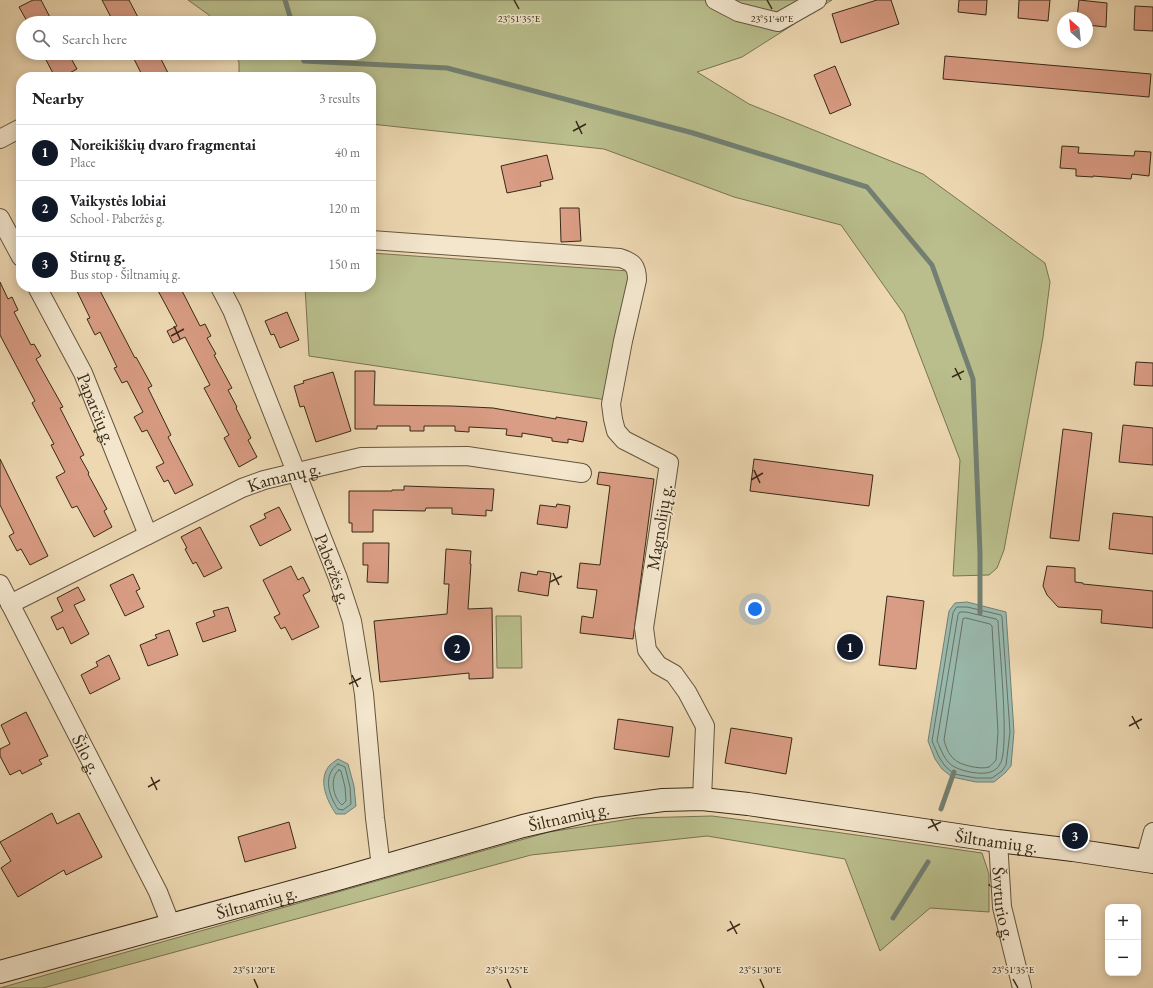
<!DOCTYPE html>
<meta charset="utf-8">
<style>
:root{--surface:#fff;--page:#f6f6f6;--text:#202124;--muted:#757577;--line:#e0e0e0;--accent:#111827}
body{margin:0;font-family:"EB Garamond",serif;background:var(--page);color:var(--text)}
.controls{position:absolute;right:12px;bottom:12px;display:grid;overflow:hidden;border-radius:8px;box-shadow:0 2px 10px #0003}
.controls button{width:36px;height:36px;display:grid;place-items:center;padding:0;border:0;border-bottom:1px solid var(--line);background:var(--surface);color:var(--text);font:20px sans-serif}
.compass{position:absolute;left:1057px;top:12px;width:36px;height:36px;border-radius:50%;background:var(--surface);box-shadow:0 2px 10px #0003;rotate:333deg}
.you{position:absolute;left:755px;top:609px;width:14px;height:14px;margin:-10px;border:3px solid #fff;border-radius:50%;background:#1a73e8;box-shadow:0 0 0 6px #1a73e833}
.badge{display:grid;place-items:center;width:26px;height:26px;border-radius:50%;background:var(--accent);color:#fff;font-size:13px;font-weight:700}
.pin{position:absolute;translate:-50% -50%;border:2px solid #fff;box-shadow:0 1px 4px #0006}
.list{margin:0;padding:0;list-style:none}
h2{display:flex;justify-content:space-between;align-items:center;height:52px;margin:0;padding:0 16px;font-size:17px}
h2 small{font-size:13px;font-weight:400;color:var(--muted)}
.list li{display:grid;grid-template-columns:26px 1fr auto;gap:12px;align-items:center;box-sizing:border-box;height:56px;padding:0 16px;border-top:1px solid var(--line)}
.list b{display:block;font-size:15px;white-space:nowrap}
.list p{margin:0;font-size:13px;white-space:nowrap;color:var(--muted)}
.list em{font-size:13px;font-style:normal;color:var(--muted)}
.icon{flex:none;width:22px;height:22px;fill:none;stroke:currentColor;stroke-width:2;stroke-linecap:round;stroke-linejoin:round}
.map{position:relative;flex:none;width:1153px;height:988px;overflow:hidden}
.search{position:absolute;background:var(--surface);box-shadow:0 2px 10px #0003;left:16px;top:16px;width:360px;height:44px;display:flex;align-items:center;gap:10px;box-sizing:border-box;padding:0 14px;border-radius:22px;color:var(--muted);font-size:15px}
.panel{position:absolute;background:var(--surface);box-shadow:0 2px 10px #0003;left:16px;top:72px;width:360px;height:220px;border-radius:16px}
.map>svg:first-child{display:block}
.green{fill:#b9be8c;stroke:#787452}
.water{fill:#99b9ae;stroke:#727f72}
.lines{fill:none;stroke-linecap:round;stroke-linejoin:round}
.shore{stroke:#687162;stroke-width:1}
.stream{stroke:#727f72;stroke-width:5}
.building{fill:#d99c84;stroke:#382917}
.street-casing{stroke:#65553e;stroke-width:20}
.secondary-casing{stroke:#382917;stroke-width:24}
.street{stroke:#f3e6cd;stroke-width:18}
.secondary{stroke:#f3e6cd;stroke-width:22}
.ticks{fill:none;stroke:#382917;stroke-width:1.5}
.labels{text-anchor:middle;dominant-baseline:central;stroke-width:3.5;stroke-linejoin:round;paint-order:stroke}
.street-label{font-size:18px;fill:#382917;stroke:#f3e6cd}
.ticks-label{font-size:10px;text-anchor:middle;fill:#382917;stroke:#f3e6cd;stroke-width:3.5;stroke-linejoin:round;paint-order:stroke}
</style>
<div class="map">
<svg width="1153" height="988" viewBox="0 0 1153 988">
<rect width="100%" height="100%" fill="#edd8b2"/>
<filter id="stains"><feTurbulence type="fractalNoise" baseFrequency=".005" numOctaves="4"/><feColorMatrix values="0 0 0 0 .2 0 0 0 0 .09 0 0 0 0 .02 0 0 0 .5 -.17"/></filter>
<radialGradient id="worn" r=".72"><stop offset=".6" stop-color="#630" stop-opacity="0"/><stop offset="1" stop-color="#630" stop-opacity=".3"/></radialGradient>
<path class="green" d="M188 0H832L742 57 697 72 749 104 923 174 1045 263 1050 282 1043 337 1004 550 997 568 989 575 953 576 960 460 904 314 841 225 734 197 604 149 371 124V77H239V62L234 53H369V23H215L209 15Z
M371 253 629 271 631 281 607 400 309 356 305 287H371Z
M496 616H521L522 668H497Z
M712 816 835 832 982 853 989 874V912L930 908 880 951 845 859 707 836 531 855 43 988H0L549 832 636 818Z"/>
<path class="water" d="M967 602 1006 612 1014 732 1011 766 1005 773 994 782H976L952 777 942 769 935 759 928 741 949 611 955 603Z
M338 759 348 764 354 786 356 806 345 814H336C327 801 317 779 330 765 332 763 335 761 338 759Z"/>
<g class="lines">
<path class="shore" d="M957 607H967L1001 615 1002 617 1010 732 1006 765 1002 771 992 778H976L954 774 945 766 939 757 932 741 953 613Z
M960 612H966L996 619 998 621C999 644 1010 750 1000 764 994 775 981 774 970 772 947 767 946 761 937 741L958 615Z
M966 618 990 624 992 626 998 732 996 760C994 762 992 765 989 767 981 770 959 765 954 759 948 754 946 747 944 740L963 619Z
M338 764 345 767 350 787 351 804 343 810 338 809C329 796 322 775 338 764Z
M339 770 341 771 345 787 346 801 342 805C333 798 329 777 339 770Z"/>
<path class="stream" d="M285 0 292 23
M301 53 304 61 447 68 693 133 867 187 932 265 973 379 980 552V613
M941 809 954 772
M893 918 928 862"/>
</g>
<path class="building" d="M33 0H41L53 23H28L19 7Z
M102 0H129L141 23H114Z
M877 0H891L899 24 841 43 832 14Z
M959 0H987L986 15 958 12Z
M1019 0H1050L1048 21 1018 18Z
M1079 0 1107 3 1106 27 1087 25V18H1077Z
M1135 6 1153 7V31L1134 30Z
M55 53H68L77 69 62 77H55L45 58Z
M131 53H158L170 77H143Z
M945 56 1151 74 1149 97 943 79Z
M835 66 851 105 830 114 814 75Z
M1062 146 1079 147 1078 153 1134 156 1135 151 1151 152 1149 176 1132 174 1131 179 1093 176V177L1076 176V169L1060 168Z
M547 155 553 179 540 182 541 186 507 193 501 166Z
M560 208H579L581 241 561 242Z
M0 282 8 299 12 297 18 310 14 312 31 345 34 344 41 356 36 359 63 407 60 408 84 455 80 457 89 473 88 474 107 509 104 511 112 527 94 537 77 506 72 508 56 477 65 472 51 445 54 444 32 403 35 401 0 335Z
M75 287H98L135 358 136 357 152 386 148 388 171 435 168 437 193 485 175 494 168 480 164 482 156 467 164 463 147 430 142 432 134 417 143 412 127 381 122 383 114 368 117 367 100 332 95 335 87 319 90 318Z
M156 287H180L200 326 205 324 211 336 207 338 216 354 214 355 232 388 228 390 237 407 236 408 251 438 248 440 257 457 239 467 224 438 229 435 204 388 210 385 185 337 173 343 167 331 177 326Z
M287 312 299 340 280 348 274 334 271 335 265 321Z
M1136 362 1153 363V386L1134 385Z
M355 371H375L374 405 452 406 493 408 556 419V417L587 422 583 442 568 439V443L552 441V438L522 433V437L506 435 507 429 469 427V432L455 431V426H424V431H410V426H377V429H355Z
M333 372 351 431 316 442 304 406 300 407 294 386 304 383 303 381Z
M1123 425 1153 428V465L1119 462Z
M1063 429 1092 433 1079 541 1050 538Z
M0 459 48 556 30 565 21 549 17 551 9 536 14 533 0 505Z
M754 459 873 475 869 506 750 491Z
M599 472 654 479 633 639 580 633 582 616 593 618 597 590 577 588 580 563 600 565 610 486 597 484Z
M404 486 494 489 492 511 486 510V516L452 514V508H426L425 511 373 510V532H352V523H349V491H392V490H404Z
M557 504 570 506 567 528 537 524 540 505 556 507Z
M279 507 291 530 260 546 250 526 266 518 264 514Z
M1113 513 1153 517V554L1109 549Z
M200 527 222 568 204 577 196 562 193 564 185 549 187 548 181 537Z
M363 543H389L388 583 367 582 368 565H363Z
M446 549 471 551 470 564H471L468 609 492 608 493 678 469 679V673L380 682 374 621 447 614 449 584H444Z
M291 566 298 580 303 577 310 591 303 595 319 627 292 640 285 627 281 629 274 617 280 614 263 580Z
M1047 566 1075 568V582L1083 583V584L1153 591V628L1101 623 1102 610 1058 607 1047 595 1043 586Z
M538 571 551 573 548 596 518 591 521 572 537 575Z
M133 574 140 589 136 591 144 607 125 616 110 585Z
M78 587 85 600 74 605 89 634 71 644 63 627 57 630 51 617 63 611 57 598Z
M887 596 924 601 916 669 879 665Z
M228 607 236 631 203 642 196 623 215 616 213 611Z
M169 630 178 655 148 666 140 645 157 638 155 635Z
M109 655 120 679 90 694 81 675 98 666 96 662Z
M26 712 48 756 39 760 42 764 22 774 20 770 10 775 0 756V749L10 744 1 725Z
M618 719 673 727 669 757 614 749Z
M731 728 792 738 786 774 725 763Z
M52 813 57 824 79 813 102 857 66 875 64 870 18 897 1 868 11 861 0 842Z
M289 822 296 848 245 862 238 837Z"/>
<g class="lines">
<g class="street-casing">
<g id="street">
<path d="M715 0 738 12 778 22 817 0"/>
<path d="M0 139 21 128"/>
<path d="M0 218 21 257"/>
<path d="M371 240 620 258C633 262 637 266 637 280L623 341 611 404 613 419 616 431 624 440 669 463 644 628 647 650 658 665 674 674 687 692 705 726 702 799"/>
<path id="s1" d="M37 287 83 373 148 535"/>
<path id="s2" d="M220 287 232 310 338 578 352 621 364 694 375 818 381 867"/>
<path id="s3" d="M0 584 158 892 171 925"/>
<path id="s4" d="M10 604 242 488 264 480 361 457 467 456 582 473"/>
<path id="s5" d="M998 841 1002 907 1022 988"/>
<path d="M1145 861 1153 832"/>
</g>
</g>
<g class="secondary-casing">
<g id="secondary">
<path id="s6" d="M0 972 338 879 523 826 597 809 663 800 702 799 748 804 998 841 1073 850 1153 862"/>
</g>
</g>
<use href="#street" class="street"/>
<use href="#secondary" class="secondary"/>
</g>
<path class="ticks" d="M514 0 519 9M767 0 772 9M576 121 582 134M573 131 586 124M174 326 180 339M171 336 184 329M955 368 961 380M952 377 964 371M754 470 760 483M751 480 763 473M553 573 559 585M550 582 562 576M352 675 358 687M349 684 361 678M1132 716 1139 729M1129 726 1142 719M151 777 157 790M148 787 160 780M931 819 938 831M928 828 941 822M730 921 737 934M727 931 740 924M254 979 258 988M507 979 511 988M760 979 764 988M1013 979 1018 988"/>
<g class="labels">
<g class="street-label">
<text stroke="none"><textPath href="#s1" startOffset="136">Paparčių g.</textPath></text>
<text stroke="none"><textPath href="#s4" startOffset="303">Kamanų g.</textPath></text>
<text transform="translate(659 527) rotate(-81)">Magnolijų g.</text>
<text stroke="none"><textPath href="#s2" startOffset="304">Paberžės g.</textPath></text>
<text stroke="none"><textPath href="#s3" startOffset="191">Šilo g.</textPath></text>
<text stroke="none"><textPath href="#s6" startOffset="590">Šiltnamių g.</textPath></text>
<text stroke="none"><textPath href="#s6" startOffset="1022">Šiltnamių g.</textPath></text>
<text stroke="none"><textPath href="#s6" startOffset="266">Šiltnamių g.</textPath></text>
<text stroke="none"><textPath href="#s5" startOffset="63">Švyturio g.</textPath></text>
</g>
</g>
<g class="ticks-label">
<text x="519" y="22">23°51'35"E</text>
<text x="772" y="22">23°51'40"E</text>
<text x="254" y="973">23°51'20"E</text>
<text x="507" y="973">23°51'25"E</text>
<text x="760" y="973">23°51'30"E</text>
<text x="1013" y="973">23°51'35"E</text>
</g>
<rect width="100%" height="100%" filter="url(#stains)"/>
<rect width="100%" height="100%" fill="url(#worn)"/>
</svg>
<div class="controls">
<button>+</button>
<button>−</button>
</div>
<svg class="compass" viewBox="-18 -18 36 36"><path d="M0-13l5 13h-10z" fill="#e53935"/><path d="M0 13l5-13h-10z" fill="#757577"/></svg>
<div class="you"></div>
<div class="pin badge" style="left:850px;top:647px">1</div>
<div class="pin badge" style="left:457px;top:648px">2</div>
<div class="pin badge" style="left:1075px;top:836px">3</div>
<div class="search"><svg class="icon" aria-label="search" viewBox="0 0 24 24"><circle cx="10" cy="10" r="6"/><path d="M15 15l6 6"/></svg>Search here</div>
<section class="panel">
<h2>Nearby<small>3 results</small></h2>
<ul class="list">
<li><span class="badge">1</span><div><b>Noreikiškių dvaro fragmentai</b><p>Place</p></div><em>40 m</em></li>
<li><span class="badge">2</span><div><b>Vaikystės lobiai</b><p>School · Paberžės g.</p></div><em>120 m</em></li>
<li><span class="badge">3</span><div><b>Stirnų g.</b><p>Bus stop · Šiltnamių g.</p></div><em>150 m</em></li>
</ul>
</section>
</div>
